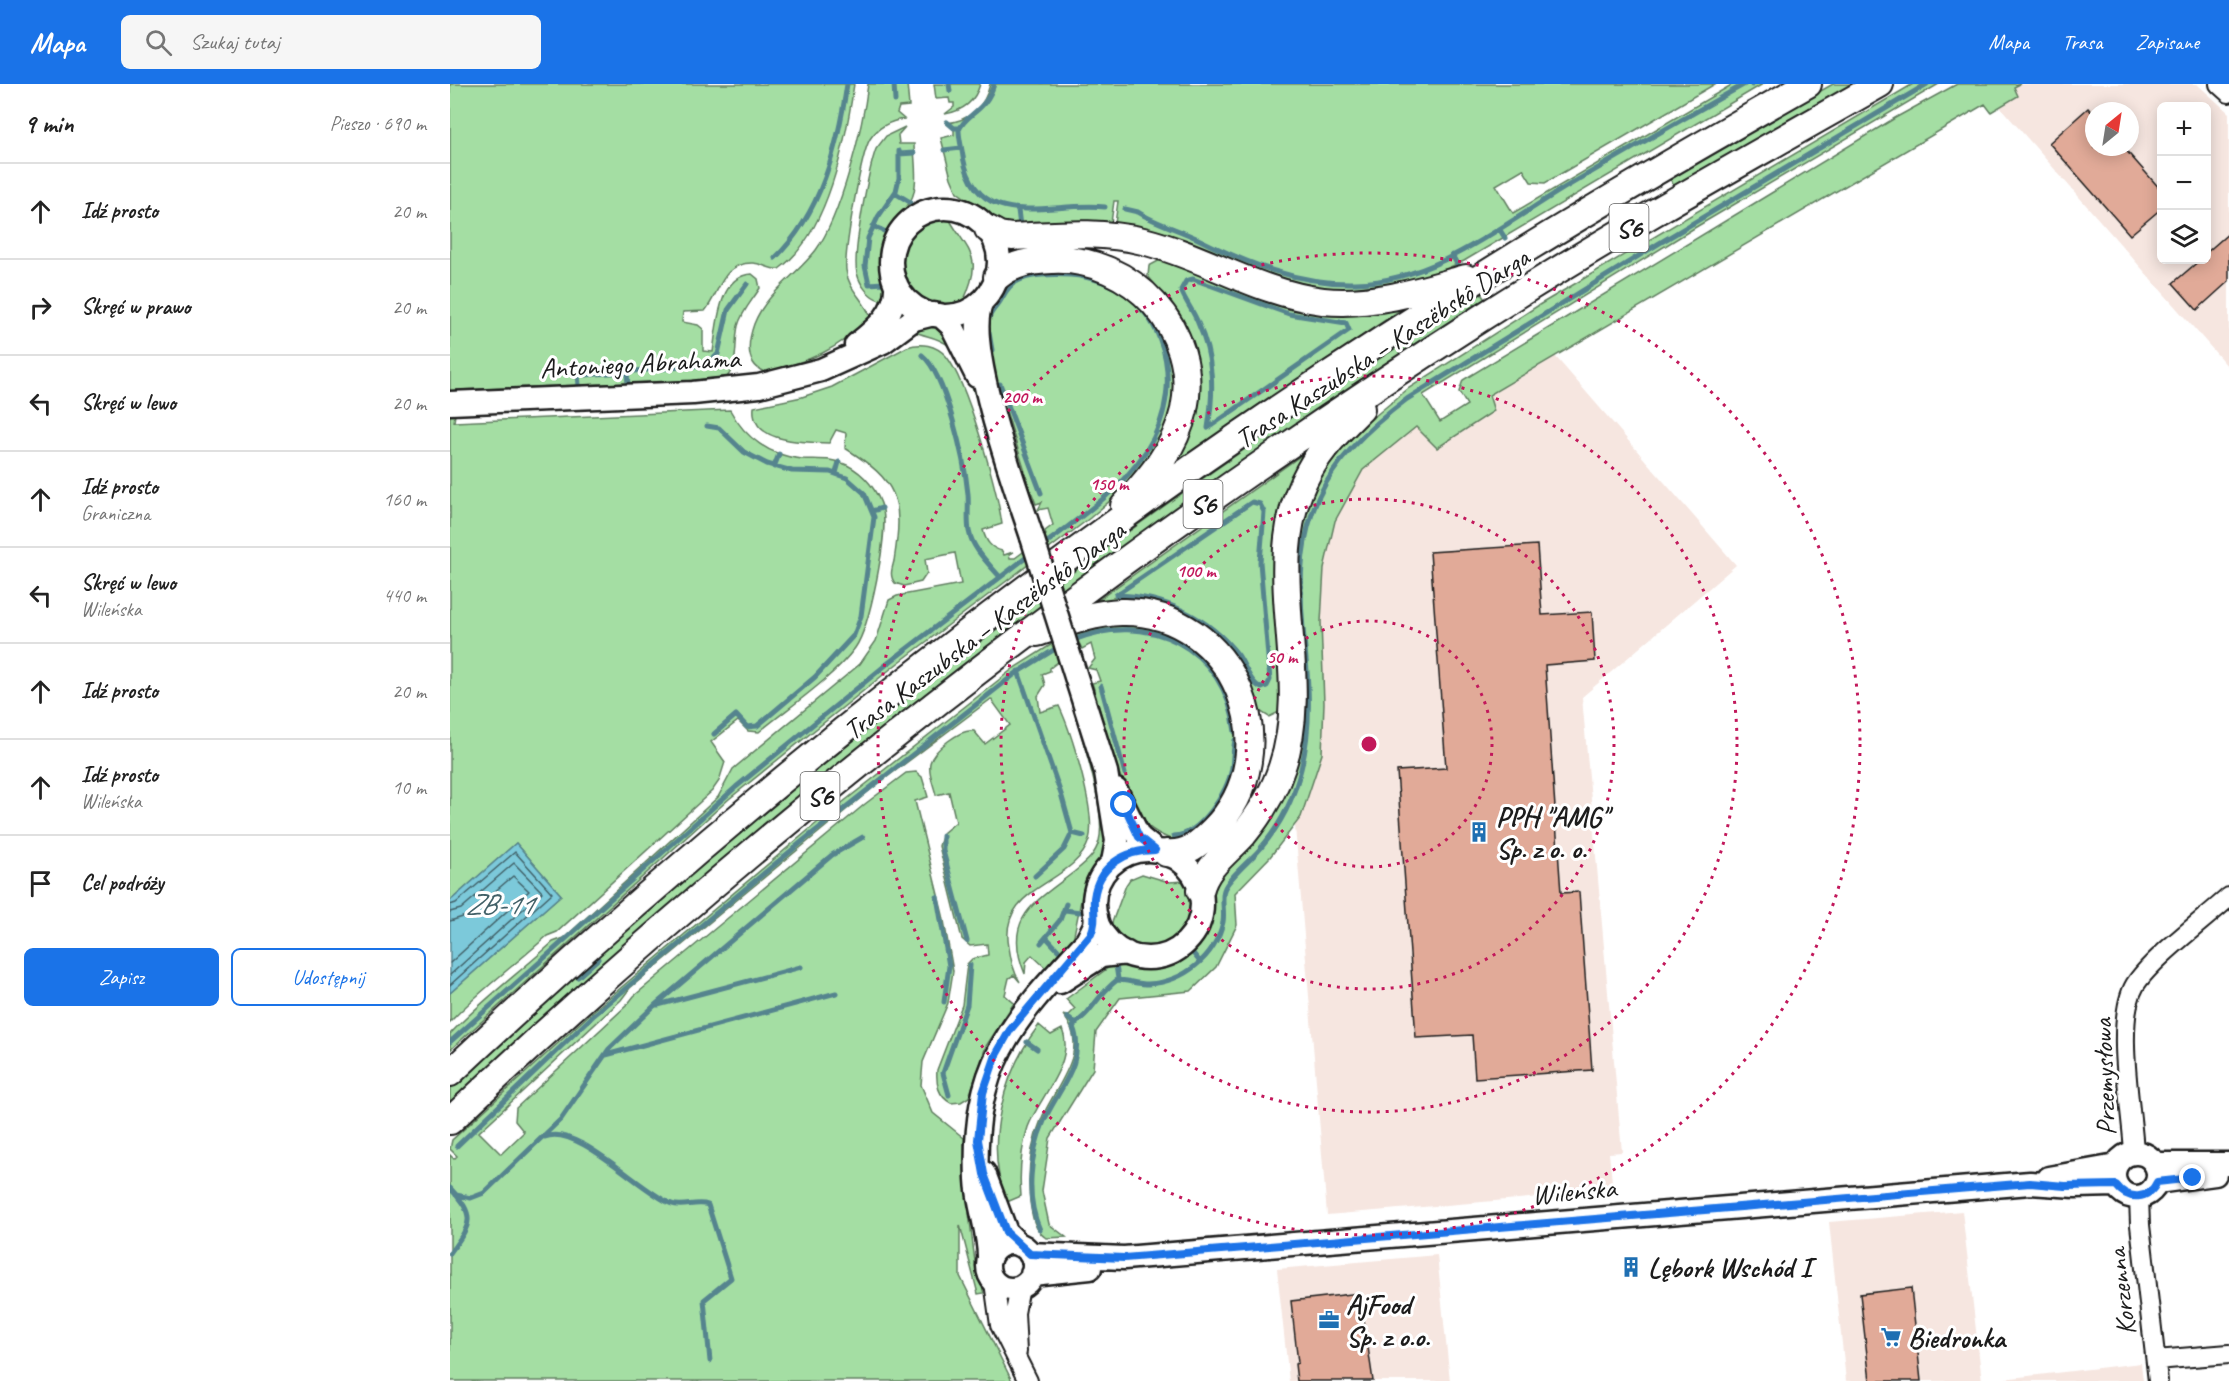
<!DOCTYPE html>
<html lang="pl">
<meta charset="utf-8">
<style>
:root{--surface:#fff;--page:#f6f6f6;--text:#222;--muted:#767676;--line:#e0e0e0;--accent:#1a73e8}
body{margin:0;font-family:Caveat,sans-serif;background:var(--page);color:var(--text)}
.controls{position:absolute;right:18px;top:18px;display:grid;overflow:hidden;border-radius:9px;box-shadow:0 3px 15px #0003}
.controls button{width:54px;height:54px;display:grid;place-items:center;padding:0;border:0;border-bottom:2px solid var(--line);background:var(--surface);color:var(--text);font:30px sans-serif}
.compass{position:absolute;left:1635px;top:18px;width:54px;height:54px;border-radius:50%;background:var(--surface);box-shadow:0 3px 15px #0003;rotate:30deg}
.stop{position:absolute;width:18px;height:18px;margin:-14px;border:4px solid #1a73e8;border-radius:50%;background:#fff}
.stop.end{background:#1a73e8;border-color:#fff;box-shadow:0 2px 6px #0008}
.list{margin:0;padding:0;list-style:none}
h2{display:flex;justify-content:space-between;align-items:center;height:78px;margin:0;padding:0 24px;font-size:26px}
h2 small{font-size:20px;font-weight:400;color:var(--muted)}
.list li{display:grid;grid-template-columns:39px 1fr auto;gap:18px;align-items:center;box-sizing:border-box;height:96px;padding:0 24px;border-top:2px solid var(--line)}
.list b{display:block;font-size:22px;white-space:nowrap}
.list p{margin:0;font-size:20px;white-space:nowrap;color:var(--muted)}
.list em{font-size:20px;font-style:normal;color:var(--muted)}
.actions{display:flex;gap:12px;padding:18px 24px}
.actions a{flex:1;padding:14px 0;border:2px solid var(--accent);border-radius:9px;text-align:center;font-size:21px;color:var(--accent)}
.actions .main{background:var(--accent);color:#fff}
.icon{flex:none;width:33px;height:33px;fill:none;stroke:currentColor;stroke-width:2;stroke-linecap:round;stroke-linejoin:round}
.map{position:relative;flex:none;width:1779px;height:1297px;overflow:hidden}
header{display:flex;align-items:center;gap:36px;box-sizing:border-box;height:84px;padding:0 30px;background:var(--accent);color:#fff}
header strong{font-size:28px}
nav{display:flex;gap:33px;margin-inline-start:auto;font-size:21px}
.search{width:420px;height:54px;background:var(--page);display:flex;align-items:center;gap:15px;box-sizing:border-box;padding:0 21px;border-radius:9px;color:var(--muted);font-size:22px}
main{display:flex}
aside{flex:1;background:var(--surface)}
.map>svg:first-child{display:block}
.built{fill:#f6e6e0;fill-rule:evenodd}
.green{fill:#a4dea3;stroke:#607d60;stroke-width:1.5}
.water{fill:#7bc9da;stroke:#55848e;stroke-width:1.5}
.lines{fill:none;stroke-linecap:round;stroke-linejoin:round}
.shore{stroke:#426168;stroke-width:1.5}
.stream{stroke:#55848e;stroke-width:5}
.building{fill:#e1aa98;stroke:#1c1c1c;stroke-width:1.5}
.minor-casing{stroke:#1c1c1c;stroke-width:22}
.major-casing{stroke:#1c1c1c;stroke-width:27}
.highway-casing{stroke:#1c1c1c;stroke-width:30}
.minor{stroke:#fff;stroke-width:18}
.major{stroke:#fff;stroke-width:22}
.highway{stroke:#fff;stroke-width:26}
.major-bridge-casing{stroke:#1c1c1c;stroke-width:27;stroke-linecap:butt}
.major-bridge{stroke:#fff;stroke-width:22}
.route{stroke:#1a73e8;stroke-width:8}
.ring{fill:none;stroke:#c2185b;stroke-width:3;stroke-dasharray:3 6}
.labels{text-anchor:middle;dominant-baseline:central;stroke-width:6;stroke-linejoin:round;paint-order:stroke}
.shield{fill:#fff;stroke:#606060;stroke-width:1.5}
.shield-label{font-size:27px;font-weight:bold;fill:#1c1c1c}
.street-label{font-size:28px;fill:#1c1c1c;stroke:#fff}
.poi-label{font-size:28px;font-weight:bold;fill:#1c1c1c;stroke:#fff;text-anchor:start}
.water-label{font-size:30px;font-style:italic;fill:#426168;stroke:#fff}
.centre{fill:#c2185b;stroke:#fff;stroke-width:3}
.ring-label{font-size:18px;text-anchor:middle;font-weight:bold;fill:#c2185b;stroke:#fff;stroke-width:6;stroke-linejoin:round;paint-order:stroke}
</style>
<header>
<strong>Mapa</strong>
<div class="search"><svg class="icon" aria-label="search" viewBox="0 0 24 24"><circle cx="10" cy="10" r="6"/><path d="M15 15l6 6"/></svg>Szukaj tutaj</div>
<nav><a>Mapa</a><a>Trasa</a><a>Zapisane</a></nav>
</header>
<main>
<aside>
<h2>9 min<small>Pieszo · 690 m</small></h2>
<ul class="list">
<li><svg class="icon" aria-label="ahead" viewBox="0 0 24 24"><path d="M12 20V5M6 11l6-6 6 6"/></svg><div><b>Idź prosto</b></div><em>20 m</em></li>
<li><svg class="icon" aria-label="right" viewBox="0 0 24 24"><path d="M7 20v-9h11M14 6l5 5-5 5"/></svg><div><b>Skręć w prawo</b></div><em>20 m</em></li>
<li><svg class="icon" aria-label="left" viewBox="0 0 24 24"><path d="M17 20v-9H6M10 6l-5 5 5 5"/></svg><div><b>Skręć w lewo</b></div><em>20 m</em></li>
<li><svg class="icon" aria-label="ahead" viewBox="0 0 24 24"><path d="M12 20V5M6 11l6-6 6 6"/></svg><div><b>Idź prosto</b><p>Graniczna</p></div><em>160 m</em></li>
<li><svg class="icon" aria-label="left" viewBox="0 0 24 24"><path d="M17 20v-9H6M10 6l-5 5 5 5"/></svg><div><b>Skręć w lewo</b><p>Wileńska</p></div><em>440 m</em></li>
<li><svg class="icon" aria-label="ahead" viewBox="0 0 24 24"><path d="M12 20V5M6 11l6-6 6 6"/></svg><div><b>Idź prosto</b></div><em>20 m</em></li>
<li><svg class="icon" aria-label="ahead" viewBox="0 0 24 24"><path d="M12 20V5M6 11l6-6 6 6"/></svg><div><b>Idź prosto</b><p>Wileńska</p></div><em>10 m</em></li>
<li><svg class="icon" aria-label="arrive" viewBox="0 0 24 24"><path d="M6 21V4h12l-3 4 3 4H6"/></svg><div><b>Cel podróży</b></div></li>
</ul>
<div class="actions"><a class="main">Zapisz</a><a>Udostępnij</a></div>
</aside>
<div class="map">
<svg width="1779" height="1297" viewBox="0 0 1779 1297">
<rect width="100%" height="100%" fill="#fff"/>
<filter id="ink" filterUnits="userSpaceOnUse"><feTurbulence type="fractalNoise" baseFrequency=".0167" numOctaves="2"/><feDisplacementMap in="SourceGraphic" scale="12" xChannelSelector="R" yChannelSelector="G"/><feConvolveMatrix kernelMatrix="1 2 1 2 8 2 1 2 1" color-interpolation-filters="sRGB"/></filter>
<g filter="url(#ink)">
<path class="built" d="M1570 0H1747L1779 29V284L1550 23 1568 12 1563 3ZM1712 22H1756V176H1712ZM1644 27H1680V63H1644Z
M1105 272 1286 481 1132 613 1172 1068 1159 1069 1163 1107 877 1131 845 742 851 733 874 619 871 538 874 484 885 437 913 386 966 343 986 364 1038 312Z
M1512 1127 1532 1297H1396L1379 1138Z
M987 1171 1000 1297H839L827 1185Z
M1691 1279 1693 1297H1536Z"/>
<path class="green" d="M0 0H404C396 57 378 150 329 185 320 186 312 179 302 179 271 179 270 209 255 227L233 228 232 238 248 241 253 245V267L263 268C267 243 268 191 302 190L308 195 310 204C302 217 292 227 288 242 284 259 289 279 277 293L236 297 8 306 4 338 280 326C295 354 320 372 352 375 368 376 383 374 397 381 415 390 428 407 433 426 438 451 420 543 405 564 382 595 339 623 309 648L298 647 288 637 261 658 275 678 269 697 262 707 107 848 97 852C65 881 29 907 0 938V909L111 811 66 759 0 817Z
M418 0H457L459 22 449 23 447 29 454 35C440 37 428 43 420 55 411 70 394 168 396 186 398 206 415 216 421 234 387 266 360 278 314 288 295 279 298 257 304 240 316 209 346 192 366 166 391 132 413 43 418 0Z
M484 0H530C525 18 513 27 495 30L504 23V19H500L499 14 486 15Z
M540 0H1265L1095 99 1081 98 1073 85 1046 101 1063 129 1283 0H1313L1014 177C905 227 855 203 749 166 733 160 696 152 685 141L665 140 668 117H664L661 139 626 137 570 142 553 140 507 108 501 94 491 54 504 51V45L496 39C519 37 535 23 540 0Z
M1383 0H1404L1224 102 1219 93Z
M1463 0H1489L1246 143 973 311 990 338 1017 321 1009 308 1013 296 1445 34 1507 0H1570L1564 3 1568 12 1541 28 1535 20 1039 311 1044 327 987 364 966 343 913 386 885 437 874 484 871 538 874 619 872 670 851 733 820 773 785 809 787 841 766 883 741 907 670 914 646 948 643 985 600 1054 592 1107 599 1140 616 1153 596 1154C584 1146 582 1132 580 1118 577 1090 580 1062 591 1036 604 1003 643 966 613 931L617 933 625 925 616 915 662 881 693 885 710 884 729 877 745 866 760 838 766 798 843 689 852 650 855 618 847 498 851 445 861 411 874 385 902 351 959 304 1089 221Z
M455 43 448 51 449 60H464C464 76 469 101 461 116 452 132 438 140 432 159 427 178 435 193 435 211L430 216C419 213 410 201 407 189 402 171 419 84 426 65L436 52Z
M498 133C520 171 534 172 513 218 445 239 424 138 498 133Z
M712 175 956 222 725 378 732 367 718 217 698 192 699 182Z
M611 187C621 189 632 190 643 193 651 195 659 201 667 206 729 241 737 309 704 368 689 394 662 415 640 434L443 583 279 715 0 966V950C32 916 69 889 103 858L114 854 268 713 283 685 410 580 426 557 439 516 447 512 511 500 505 469 475 475 477 489 471 498 454 502 445 499C439 492 442 485 444 477 454 415 448 397 395 364L396 349 386 346 379 359C355 358 300 360 304 323L352 313 382 303 457 263C471 258 486 261 496 272 517 297 547 405 552 440L533 446C536 458 541 464 552 467L554 471 563 468 559 470 560 474H565L596 451 595 447 603 441 598 424 588 426 592 418 586 420 581 407 548 301 535 249 540 226 559 200 575 191Z
M1030 208 1036 217C664 455 323 718 0 1019V1005C319 708 663 443 1030 208Z
M478 238 497 246 525 303 575 458 572 460C560 422 524 284 499 262 489 253 477 253 465 248Z
M860 365 827 516 831 627 819 633 808 626 798 597 783 572 641 521Z
M678 540C692 543 705 544 718 550 789 580 805 665 764 725 756 736 744 752 730 755 718 758 698 744 691 735 671 709 653 636 643 602L642 599 650 597 646 586 638 584 645 575 641 560 632 565 630 561 600 584V587L592 590 595 601 588 612 590 628 609 622C621 647 647 730 639 756 625 801 547 801 559 863 561 876 563 887 570 898L564 891 559 894 555 911 564 919 536 962 519 1013 511 1018 501 1019C488 1012 486 1000 487 986L512 921 517 880 522 875 538 871 537 860 520 862 512 855 489 762 493 749 506 738 499 708 486 711C484 702 478 689 480 679 483 666 511 644 524 647L535 660 560 641 541 615 424 703 180 904 171 916 29 1048 51 1070 74 1048 65 1037 66 1024 177 921 184 912 415 720 456 689 466 688 472 693 478 713 465 717 493 831 503 887 498 919 473 978 471 1001 483 1029 514 1054 516 1099 522 1128 519 1129 526 1186 534 1209 528 1210 510 1141V1192L562 1297H0V1071L4 1075 7 1072 0 1065 2 1056 142 928 374 733 564 584 607 557 627 549 647 543Z
M623 623 649 704 658 746 655 766 635 797 623 856 597 885 582 871 576 878 575 890C552 834 584 819 624 788 635 779 645 772 649 757 657 728 632 655 623 623Z
M692 790 719 798 735 797C761 850 694 890 660 844L676 801 680 795Z
M589 941 601 951 612 945C626 978 589 1013 578 1043 571 1065 569 1089 571 1112L557 1118C533 1062 553 988 589 941Z"/>
<path class="water" d="M66 759 111 811 0 909V817Z"/>
<g class="lines">
<path class="shore" d="M0 821 6 819 65 768 102 809 0 901
M0 828 11 825 64 779 92 808 0 891
M0 837 16 832 63 792 79 807 0 879"/>
<path class="stream" d="M444 0 445 17
M499 0 500 7
M544 0C536 28 516 29 509 46 509 55 512 64 513 73 528 150 599 117 655 123
M1302 0V1
M497 38 504 44H510
M494 66 511 64
M449 70 464 69
M445 109 460 118
M675 125 688 128C705 139 727 145 746 154 796 179 849 201 906 199 984 197 1050 143 1114 104 1174 69 1234 34 1295 0
M568 126 570 142
M423 142 436 148
M1050 146 1055 154
M1002 171 1007 180
M325 174C371 130 388 62 397 0
M743 195 839 230 896 239 899 246 758 344C764 307 764 274 748 239 744 228 735 217 731 206L736 197Z
M433 199 419 200 415 182 418 154 428 133 446 107 449 94V67
M539 234C541 228 545 224 549 219 554 212 557 202 566 198 580 189 604 190 620 191 712 198 742 296 696 367 671 406 628 435 592 462
M539 249 542 266
M472 271C496 290 515 379 518 410 519 422 517 435 519 447 522 464 539 480 550 493
M120 286 135 291 257 281 268 270 278 226 297 200
M128 289 129 302
M177 289 178 300
M550 300 591 409
M257 342 269 344 294 368 317 380 342 387 380 388 397 394 414 409 424 433 411 532 404 551 365 593 307 642 297 643 286 631 264 650
M324 383 329 370
M386 389 389 378
M802 418 810 420 814 428 810 478 820 596 817 602 812 604C801 601 795 581 788 571 759 533 714 512 666 511Z
M422 427 432 424
M621 557C697 525 776 563 785 648
M568 587 612 713 622 749 614 765 585 792
M651 602 675 690
M622 749 634 752
M493 752V767L517 857
M724 752C751 751 778 708 782 684 783 675 783 666 785 656
M487 813 499 882 494 918
M615 826 630 828
M596 853 608 866
M591 859 610 836 616 820
M742 868 750 878
M666 881 668 895
M128 893 148 875
M208 921 351 883
M617 933 625 940
M0 958 286 703 437 580 582 469
M577 958 587 965
M156 971 386 909
M499 1011 493 989 517 921 520 881
M95 1053C127 1039 191 1108 222 1120 232 1124 247 1117 258 1121L281 1194 254 1216 260 1277
M7 1062 144 931 354 756 565 590 610 562
M0 1104C27 1133 21 1140 0 1169
M6 1111 21 1114 34 1109 111 1035 159 965 204 922 382 771 413 753
M590 1146C575 1114 580 1069 594 1037 607 1007 637 977 623 943 627 937 633 934 637 929 647 917 654 906 667 896 677 896 687 900 698 900 734 898 765 873 773 838 775 828 771 815 774 806 778 794 802 775 810 765 830 742 844 714 851 685 863 638 858 592 853 545 843 435 870 380 957 315L1208 160 1477 0"/>
</g>
<path class="building" d="M1638 24 1644 31V63H1673L1712 107V124L1680 151 1599 59Z
M1779 149V197L1747 226 1723 199 1750 176H1756V169Z
M1087 461 1092 531 1142 528 1145 577 1095 581 1111 809 1129 808 1142 986 1025 994 1022 951 966 954 947 687 996 684 980 468Z
M1461 1204 1471 1297H1420L1410 1210Z
M910 1209 923 1297H847L845 1280 848 1279 841 1217Z"/>
<g class="lines">
<g class="minor-casing">
<path id="minor" d="M1769 0 1779 9
M1684 1068C1682 1026 1664 936 1685 901 1700 876 1755 835 1779 813
M1689 1113 1690 1141 1708 1297
M544 1198 550 1241 578 1297
M567 1268 565 1229 570 1203
M1706 1276 1779 1270"/>
</g>
<g class="major-casing">
<path id="major" d="M441 178a54 54 0 1 1 108 0a54 54 0 1 1-108 0Z
M532 217C512 259 566 404 582 453
M490 231 502 242 527 292
M406 261C426 245 448 228 446 200
M0 319 243 309 309 302 371 286 433 258 464 235 484 230
M621 577 656 688 667 757 663 778
M666 706 689 753 705 766
M644 820a54 54 0 1 1 108 0a54 54 0 1 1-108 0Z
M610 898 651 872 677 869
M1664 1091a22 22 0 1 1 44 0a22 22 0 1 1-44 0Z
M1706 1080H1779
M534 1089 556 1148 569 1161
M1599 1094 1666 1082
M1707 1098 1765 1090
M538 1182a23 23 0 1 1 46 0a23 23 0 1 1-46 0Z
M580 1170 674 1174 1580 1099 1625 1102 1666 1101
M539 1176C540 1149 528 1123 527 1095 522 978 562 938 637 857L645 841 646 832
M582 1190 640 1184"/>
</g>
<g class="highway-casing">
<path id="highway" d="M538 145 549 151 562 153C607 151 648 146 693 157 754 172 810 210 873 217 923 222 969 207 1016 194
M547 193C563 179 581 177 602 176 681 172 751 246 734 326 725 366 700 393 674 422
M587 549C614 540 642 529 671 528 784 525 842 667 763 746 749 760 737 771 716 769
M750 807C756 782 778 768 794 750 810 730 824 708 832 683 865 586 807 480 859 387 872 363 892 344 911 325
M0 989C320 689 671 415 1044 185 1147 121 1252 60 1358 0
M0 1037C318 737 663 469 1031 234 1161 151 1296 76 1430 0"/>
</g>
<use href="#minor" class="minor"/>
<use href="#major" class="major"/>
<use href="#highway" class="highway"/>
<g class="major-bridge-casing">
<path id="major-bridge" d="M582 453 621 577"/>
</g>
<use href="#major-bridge" class="major-bridge"/>
</g>
</g>
<g class="lines" filter="url(#ink)">
<path class="route" d="M674 721 689 753 705 766C675 766 648 782 644 814 643 827 647 837 641 850L560 946 546 971 533 1009 528 1056 534 1090 556 1148 580 1170 674 1174 1580 1099 1615 1102 1666 1101C1678 1117 1699 1116 1707 1098L1743 1094"/>
</g>
<g class="ring">
<circle cx="919" cy="660" r="123"/>
<circle cx="919" cy="660" r="245"/>
<circle cx="919" cy="660" r="368"/>
<circle cx="919" cy="660" r="491"/>
</g>
<defs>
<g id="building-bare" transform="scale(1.62)"><path d="M-4-6H4V6H1V3H-1V6H-4ZM-2.5-4.3h1.7v1.8h-1.7ZM.8-4.3h1.7v1.8H.8ZM-2.5-1h1.7V.8h-1.7ZM.8-1h1.7V.8H.8Z" fill="#1f6fb2" stroke="#fff" stroke-width="2.5" paint-order="stroke"/></g>
<g id="office-bare" transform="scale(1.62)"><path d="M-6-3h4V-5.5h4V-3h4V5H-6ZM-1-4.5V-3h2v-1.5ZM-6 0V1H6V0Z" fill="#1f6fb2" stroke="#fff" stroke-width="2.5" paint-order="stroke"/></g>
<g id="supermarket-bare" transform="scale(1.62)"><path d="M-6-5.5h2.5l.6 2H6L4.5 2H-2.5L-4.4-4H-6ZM-1.5 3.2a1.3 1.3 0 1 0 .1 0ZM3 3.2a1.3 1.3 0 1 0 .1 0Z" fill="#1f6fb2" stroke="#fff" stroke-width="2.5" paint-order="stroke"/></g>
</defs>
<g fill-rule="evenodd">
<use href="#building-bare" x="1029" y="748"/>
<use href="#building-bare" x="1181" y="1183"/>
<use href="#office-bare" x="879" y="1236"/>
<use href="#supermarket-bare" x="1441" y="1253"/>
</g>
<g class="labels">
<g class="shield">
<rect x="1159.5" y="120" width="39" height="48" rx="4.5"/>
<rect x="733.5" y="396" width="39" height="48" rx="4.5"/>
<rect x="350.5" y="688" width="39" height="48" rx="4.5"/>
</g>
<g class="shield-label">
<text x="1179" y="144">S6</text>
<text x="753" y="420">S6</text>
<text x="370" y="712">S6</text>
</g>
<g class="street-label">
<text transform="translate(932 264) rotate(-33)">Trasa Kaszubska – Kaszëbskô Darga</text>
<text transform="translate(190 279) rotate(-3)">Antoniego Abrahama</text>
<text transform="translate(534 546) rotate(-37)">Trasa Kaszubska – Kaszëbskô Darga</text>
<text transform="translate(1654 993) rotate(-92)">Przemysłowa</text>
<text transform="translate(1124 1107) rotate(-5)">Wileńska</text>
<text transform="translate(1671 1208) rotate(-97)">Korzenna</text>
</g>
<g class="poi-label">
<text x="1046" y="732">PPH "AMG"<tspan x="1046" dy="32">Sp. z o. o.</tspan></text>
<text x="1198" y="1183">Lębork Wschód I</text>
<text x="896" y="1220">AjFood<tspan x="896" dy="32">Sp. z o.o.</tspan></text>
<text x="1458" y="1253">Biedronka</text>
</g>
<g class="water-label">
<text x="49" y="820">ZB-11</text>
</g>
</g>
<circle cx="919" cy="660" r="9" class="centre"/>
<g class="ring-label">
<text x="572" y="319">200 m</text>
<text x="659" y="406">150 m</text>
<text x="746" y="493">100 m</text>
<text x="832" y="579">50 m</text>
</g>
</svg>
<div class="controls">
<button>+</button>
<button>−</button>
<button><svg class="icon" aria-label="layers" viewBox="0 0 24 24"><path d="M12 4l9 5-9 5-9-5zM3 14l9 5 9-5"/></svg></button>
</div>
<svg class="compass" viewBox="-18 -18 36 36"><path d="M0-13l5 13h-10z" fill="#e53935"/><path d="M0 13l5-13h-10z" fill="#767676"/></svg>
<div class="stop" style="left:674px;top:721px"></div>
<div class="stop end" style="left:1743px;top:1094px"></div>
</div>
</main>
